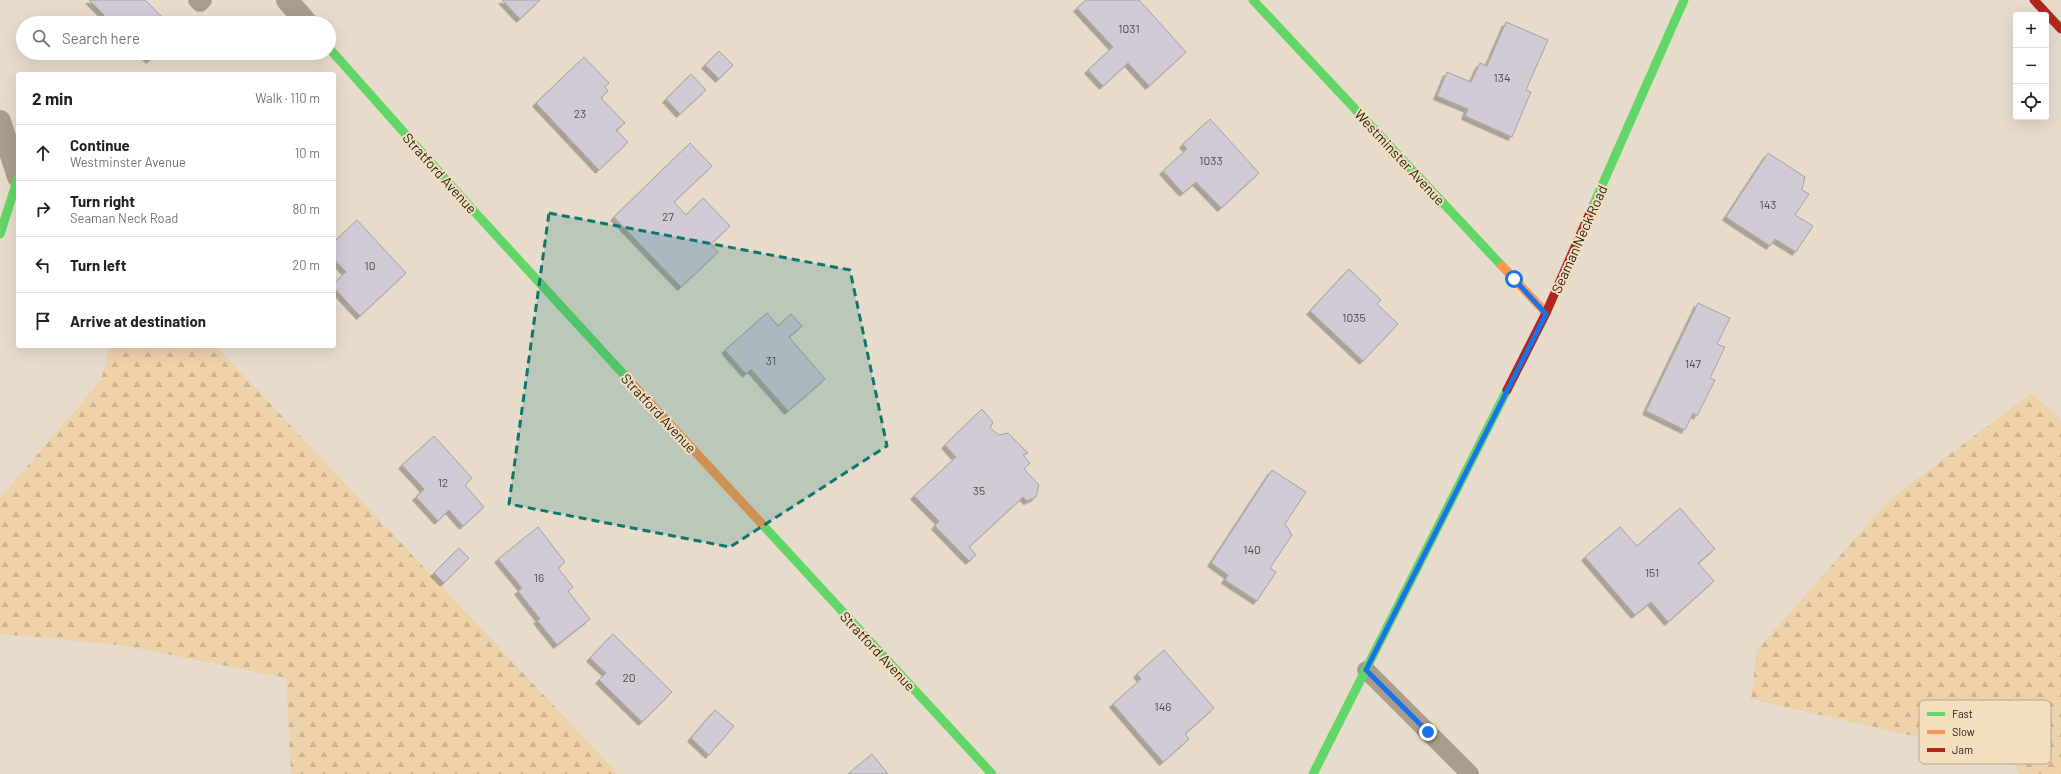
<!DOCTYPE html>
<meta charset="utf-8">
<style>
:root{--surface:#fff;--page:#f6f6f6;--text:#202124;--muted:#757577;--line:#e0e0e0}
body{margin:0;font-family:Barlow,sans-serif;background:var(--page);color:var(--text)}
.controls{position:absolute;right:12px;top:12px;display:grid;overflow:hidden;border-radius:4px;box-shadow:0 4px 16px #0002}
.controls button{width:36px;height:36px;display:grid;place-items:center;padding:0;border:0;border-bottom:1px solid var(--line);background:var(--surface);color:var(--text);font:20px sans-serif}
.stop{position:absolute;width:12px;height:12px;margin:-9px;border:3px solid #1a73e8;border-radius:50%;background:#fff}
.stop.end{background:#1a73e8;border-color:#fff;box-shadow:0 1px 4px #0008}
.list{margin:0;padding:0;list-style:none}
h2{display:flex;justify-content:space-between;align-items:center;height:52px;margin:0;padding:0 16px;font-size:17px}
h2 small{font-size:13px;font-weight:400;color:var(--muted)}
.list li{display:grid;grid-template-columns:26px 1fr auto;gap:12px;align-items:center;box-sizing:border-box;height:56px;padding:0 16px;border-top:1px solid var(--line)}
.list b{display:block;font-size:15px;white-space:nowrap}
.list p{margin:0;font-size:13px;white-space:nowrap;color:var(--muted)}
.list em{font-size:13px;font-style:normal;color:var(--muted)}
.icon{flex:none;width:22px;height:22px;fill:none;stroke:currentColor;stroke-width:2;stroke-linecap:round;stroke-linejoin:round}
.map{position:relative;flex:none;width:2061px;height:774px;overflow:hidden}
.search{position:absolute;background:var(--surface);box-shadow:0 4px 16px #0002;left:16px;top:16px;width:320px;height:44px;display:flex;align-items:center;gap:10px;box-sizing:border-box;padding:0 14px;border-radius:22px;color:var(--muted);font-size:15px}
.panel{position:absolute;background:var(--surface);box-shadow:0 4px 16px #0002;left:16px;top:72px;width:320px;height:276px;border-radius:4px}
.map>svg:first-child{display:block}
.forest{fill:url(#forest-firs)}
.building{fill:#d0cad4;stroke:#a7a1a0;filter:url(#shadow)}
.lines{fill:none;stroke-linecap:round;stroke-linejoin:round}
.lane{stroke:#a99c8b;stroke-width:18}
.street{stroke:#a99c8b;stroke-width:22}
.fast{stroke:#63d668;stroke-width:9}
.slow{stroke:#ff974d;stroke-width:9}
.jam{stroke:#b3261e;stroke-width:9}
.route{stroke:#1a73e8;stroke-width:5}
.marked{fill:#0f766e;fill-opacity:0.2;stroke:#0f766e;stroke-width:3;stroke-dasharray:8 5;stroke-linejoin:round}
.labels{text-anchor:middle;dominant-baseline:central;stroke-width:4;stroke-linejoin:round;paint-order:stroke}
.number-label{font-size:12px;fill:#534b46}
.street-label{font-size:14px;fill:#292116;stroke:#f3dec0}
.key{fill:#f3dec0;stroke:#b6a58d;stroke-width:1}
.key-label{font-size:11px;fill:#292116}
</style>
<div class="map">
<svg width="2061" height="774" viewBox="0 0 2061 774">
<defs>
<pattern id="forest-firs" width="22" height="20" patternUnits="userSpaceOnUse"><rect width="22" height="20" fill="#eed2aa"/><path d="M5 1l3.5 6h-7zM16 11l3.5 6h-7z" fill="#ccb492"/></pattern>
<filter id="shadow"><feDropShadow dx="-3.5" dy="3.5" stdDeviation="0" flood-color="#0004"/></filter>
</defs>
<rect width="100%" height="100%" fill="#e7dccc"/>
<path class="forest" d="M110 346H216L618 774H291L286 678 121 645 0 634V498L101 380Z
M2031 393 2061 419V774H2020L2009 758 1751 699 1757 650 1888 501Z"/>
<path class="building" d="M89 0H145L168 23H96L104 15Z
M502 0H540L520 19Z
M1086 0H1139L1186 52 1149 86 1128 63 1103 86 1088 70 1113 47 1077 8Z
M1506 22 1548 40 1526 90 1531 92 1512 137 1465 116 1468 109 1437 96 1447 72 1471 82 1480 63 1487 66Z
M719 51 733 65 719 79 705 65Z
M142 53H157L150 60Z
M584 57 609 83 605 87 608 91 601 98 625 123 616 130 628 142 599 170 536 103Z
M691 74 706 90 680 114 666 99Z
M1210 119 1259 173 1221 208 1196 182 1183 193 1163 171 1187 149 1183 144Z
M690 143 712 166 674 202 686 215 703 198 730 226 711 244 718 252 681 287 614 217Z
M1768 153 1805 177 1802 190 1809 194 1795 215 1813 226 1796 252 1775 239 1770 246 1726 217Z
M357 220 406 273 360 316 334 288V283L346 272 334 259V242Z
M1349 269 1381 300 1377 304 1398 324 1363 361 1310 311Z
M1698 303 1730 318 1717 344 1725 347 1710 378 1715 380 1697 416 1693 413 1685 430 1646 411Z
M767 313 778 326 791 314 802 326 789 337 825 379 788 411 751 369 746 374 725 350Z
M982 409 993 422 990 428 999 435 1008 433 1028 453 1023 455 1030 463 1024 469 1039 485 1036 497 1027 501 1023 497 969 547 976 555 969 561 935 526 939 521 914 496 956 457 945 445Z
M434 436 472 478 465 485 484 507 463 526 449 510 438 521 416 497 424 489 402 465Z
M1272 470 1306 492 1285 524 1292 535 1270 568 1276 572 1257 601 1225 580 1228 575 1211 563Z
M1680 508 1715 549 1698 563 1714 581 1668 622 1651 602 1635 615 1585 557 1620 527 1637 546Z
M538 527 565 562 558 568 573 587 568 591 590 619 557 645 537 620 540 619 518 591 522 588 498 559Z
M459 548 469 558 444 583 434 573Z
M613 634 672 692 642 722 599 680 606 673 590 658Z
M1164 650 1214 708 1185 734 1189 739 1163 762 1113 704 1141 679 1137 674Z
M715 710 734 726 709 755 691 738Z
M872 754 888 774H848Z"/>
<g class="lines">
<path class="lane" d="M197 0 200 3 203 0
M1366 670 1470 774"/>
<path class="street" d="M287 0 307 23
M0 121 18 177"/>
<path class="fast" d="M1253 0 1502 266
M329 48 471 208 627 378
M1592 208 1684 0
M0 234 18 178
M761 523 992 774
M1313 774 1507 390"/>
<path class="slow" d="M1502 266 1546 313
M627 378 761 523"/>
<path class="jam" d="M2034 0 2061 29
M1507 390 1546 313 1592 208"/>
</g>
<g class="lines">
<path class="route" d="M1428 732 1366 670 1546 314 1514 279"/>
</g>
<path class="marked" d="M549 213 850 270 887 446 730 547 509 504Z"/>
<g class="labels">
<g class="number-label">
<text x="1129" y="28">1031</text>
<text x="1502" y="77">134</text>
<text x="580" y="113">23</text>
<text x="1211" y="160">1033</text>
<text x="1768" y="204">143</text>
<text x="668" y="216">27</text>
<text x="370" y="265">10</text>
<text x="1354" y="317">1035</text>
<text x="771" y="360">31</text>
<text x="1693" y="363">147</text>
<text x="443" y="482">12</text>
<text x="979" y="490">35</text>
<text x="1252" y="549">140</text>
<text x="1652" y="572">151</text>
<text x="539" y="577">16</text>
<text x="629" y="677">20</text>
<text x="1163" y="706">146</text>
</g>
<g class="street-label">
<text transform="translate(1400 157) rotate(47)">Westminster Avenue</text>
<text transform="translate(440 173) rotate(48)">Stratford Avenue</text>
<text transform="translate(1579 239) rotate(-66)">Seaman Neck Road</text>
<text transform="translate(659 413) rotate(47)">Stratford Avenue</text>
<text transform="translate(878 651) rotate(47)">Stratford Avenue</text>
</g>
</g>
<rect x="1919" y="700" width="132" height="64" rx="6" class="key"/>
<rect x="1927" y="712" width="18" height="4" fill="#63d668"/>
<rect x="1927" y="730" width="18" height="4" fill="#ff974d"/>
<rect x="1927" y="748" width="18" height="4" fill="#b3261e"/>
<g class="key-label">
<text x="1952" y="718">Fast</text>
<text x="1952" y="736">Slow</text>
<text x="1952" y="754">Jam</text>
</g>
</svg>
<div class="controls">
<button>+</button>
<button>−</button>
<button><svg class="icon" aria-label="locate" viewBox="0 0 24 24"><circle cx="12" cy="12" r="6"/><path d="M12 2v4M12 18v4M2 12h4M18 12h4"/></svg></button>
</div>
<div class="stop" style="left:1514px;top:279px"></div>
<div class="stop end" style="left:1428px;top:732px"></div>
<div class="search"><svg class="icon" aria-label="search" viewBox="0 0 24 24"><circle cx="10" cy="10" r="6"/><path d="M15 15l6 6"/></svg>Search here</div>
<section class="panel">
<h2>2 min<small>Walk · 110 m</small></h2>
<ul class="list">
<li><svg class="icon" aria-label="ahead" viewBox="0 0 24 24"><path d="M12 20V5M6 11l6-6 6 6"/></svg><div><b>Continue</b><p>Westminster Avenue</p></div><em>10 m</em></li>
<li><svg class="icon" aria-label="right" viewBox="0 0 24 24"><path d="M7 20v-9h11M14 6l5 5-5 5"/></svg><div><b>Turn right</b><p>Seaman Neck Road</p></div><em>80 m</em></li>
<li><svg class="icon" aria-label="left" viewBox="0 0 24 24"><path d="M17 20v-9H6M10 6l-5 5 5 5"/></svg><div><b>Turn left</b></div><em>20 m</em></li>
<li><svg class="icon" aria-label="arrive" viewBox="0 0 24 24"><path d="M6 21V4h12l-3 4 3 4H6"/></svg><div><b>Arrive at destination</b></div></li>
</ul>
</section>
</div>
